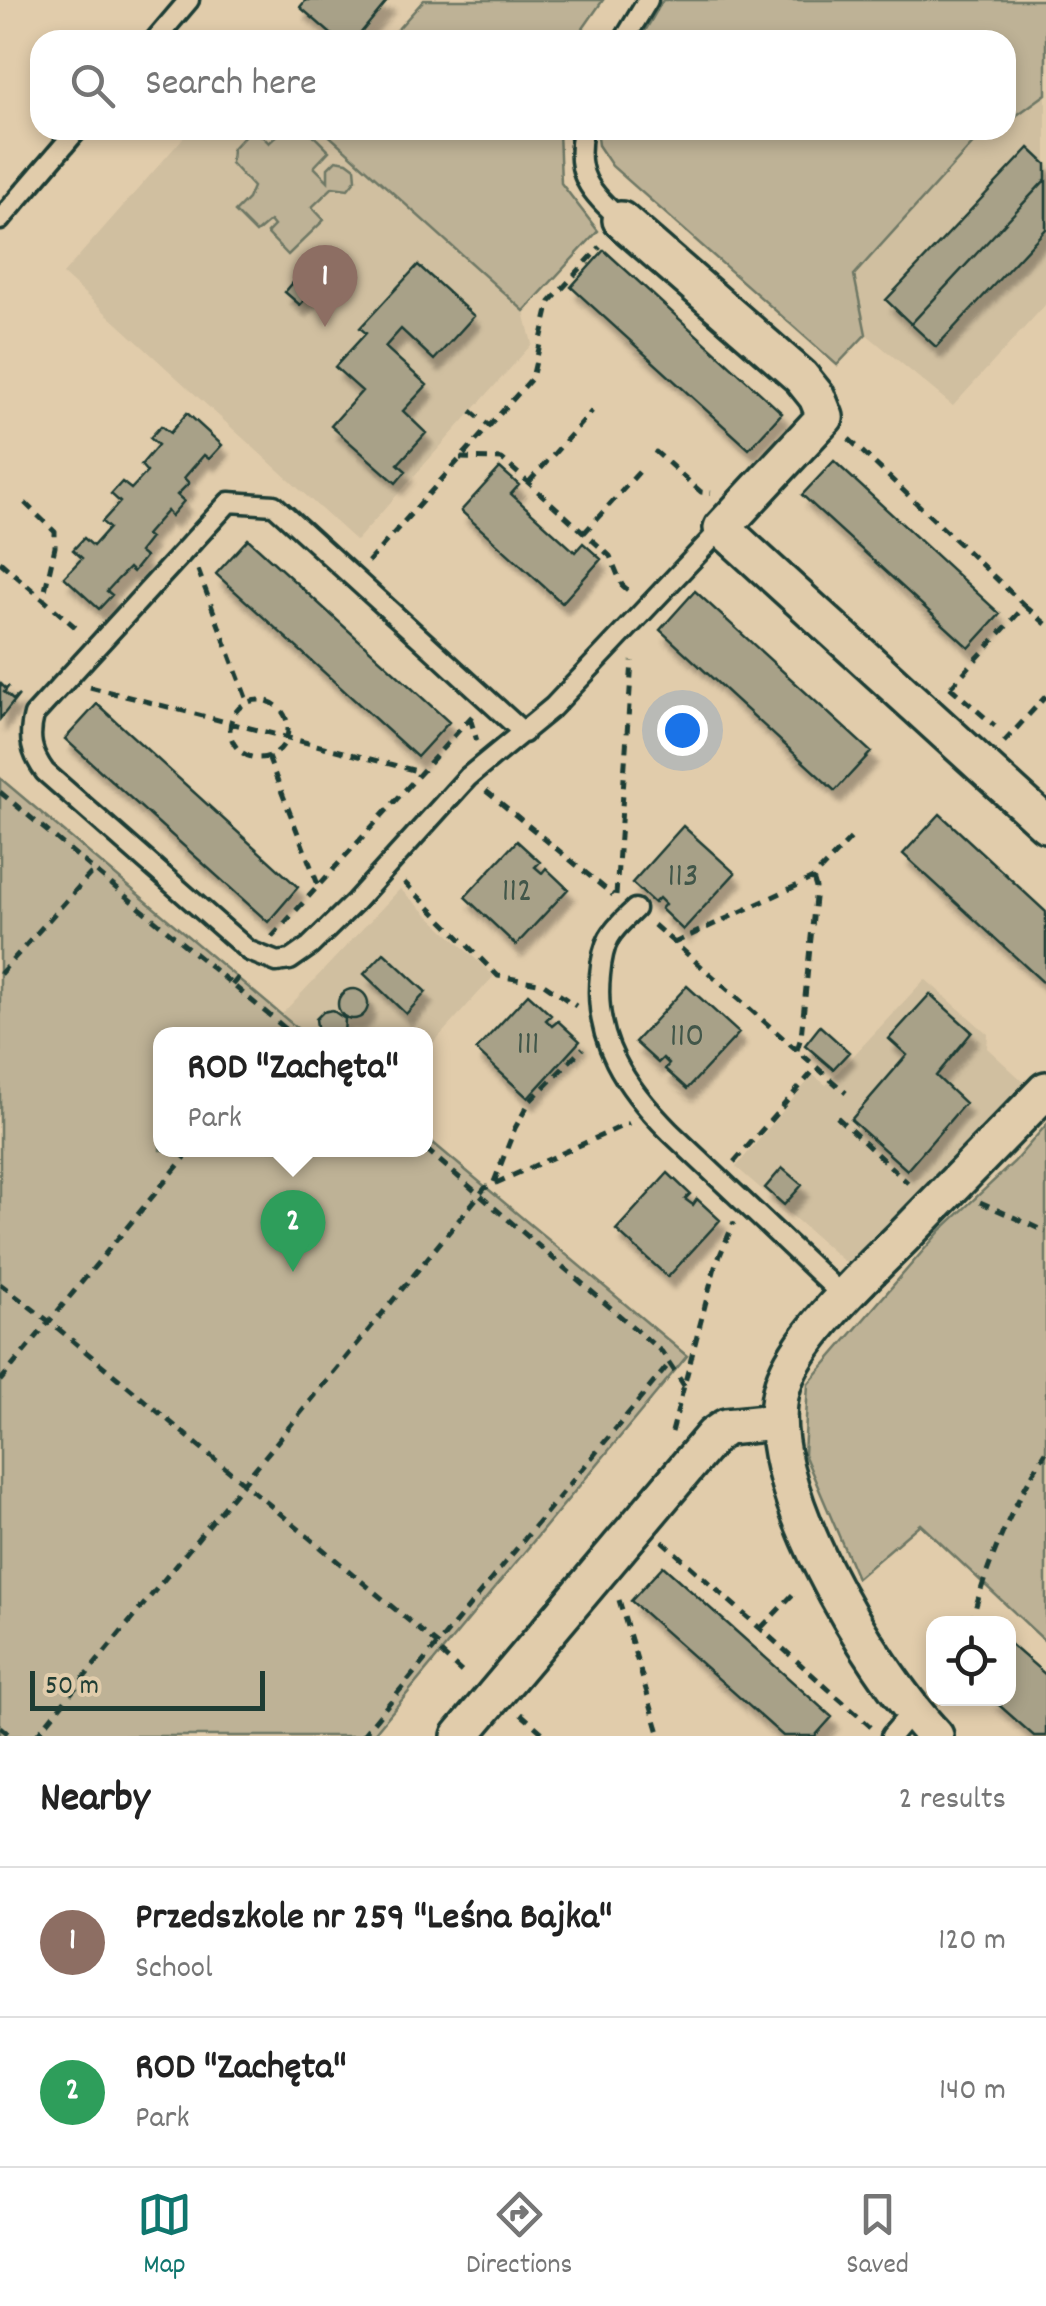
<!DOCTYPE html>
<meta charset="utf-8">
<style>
:root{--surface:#fff;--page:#f6f6f6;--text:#222;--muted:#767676;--line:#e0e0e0;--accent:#0f766e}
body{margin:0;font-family:Dekko,sans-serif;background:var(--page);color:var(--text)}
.controls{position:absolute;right:30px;bottom:30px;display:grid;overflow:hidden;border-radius:20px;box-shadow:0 5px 15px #0003}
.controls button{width:90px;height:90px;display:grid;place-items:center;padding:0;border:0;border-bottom:2px solid var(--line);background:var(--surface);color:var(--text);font:50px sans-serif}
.scale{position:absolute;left:30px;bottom:25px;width:235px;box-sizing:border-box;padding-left:10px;border:5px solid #1f3d34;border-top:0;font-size:28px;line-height:35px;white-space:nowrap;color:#1f3d34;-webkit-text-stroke:8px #e1ccab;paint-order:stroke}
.you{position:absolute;left:682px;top:730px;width:35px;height:35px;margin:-25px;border:8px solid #fff;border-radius:50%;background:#1a73e8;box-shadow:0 0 0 15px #1a73e833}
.badge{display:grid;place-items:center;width:65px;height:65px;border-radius:50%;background:var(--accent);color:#fff;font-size:32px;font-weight:700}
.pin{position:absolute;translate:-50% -82px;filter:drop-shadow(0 2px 5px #0008)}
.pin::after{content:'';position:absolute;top:52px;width:35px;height:30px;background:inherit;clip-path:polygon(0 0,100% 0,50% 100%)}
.popup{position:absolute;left:153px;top:1027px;width:280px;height:130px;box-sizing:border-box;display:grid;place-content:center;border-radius:20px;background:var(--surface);filter:drop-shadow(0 2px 8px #0005);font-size:32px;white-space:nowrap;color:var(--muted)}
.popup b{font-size:38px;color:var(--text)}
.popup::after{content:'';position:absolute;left:50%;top:100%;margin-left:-20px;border:20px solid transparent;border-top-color:var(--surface)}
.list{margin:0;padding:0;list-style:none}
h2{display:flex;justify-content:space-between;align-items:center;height:130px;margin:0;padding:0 40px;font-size:42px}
h2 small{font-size:32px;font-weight:400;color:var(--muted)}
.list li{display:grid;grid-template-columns:65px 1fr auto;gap:30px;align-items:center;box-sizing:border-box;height:150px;padding:0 40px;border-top:2px solid var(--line)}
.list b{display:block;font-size:38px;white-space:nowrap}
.list p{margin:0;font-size:32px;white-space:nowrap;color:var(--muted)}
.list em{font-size:32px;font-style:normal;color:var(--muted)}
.icon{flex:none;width:55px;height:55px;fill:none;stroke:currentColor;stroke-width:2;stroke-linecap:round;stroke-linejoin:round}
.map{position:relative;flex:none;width:1046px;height:1736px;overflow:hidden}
.search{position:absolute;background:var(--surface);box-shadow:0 5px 15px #0003;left:30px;right:30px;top:30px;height:110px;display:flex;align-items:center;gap:25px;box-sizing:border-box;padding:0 35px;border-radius:30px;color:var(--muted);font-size:38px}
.sheet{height:430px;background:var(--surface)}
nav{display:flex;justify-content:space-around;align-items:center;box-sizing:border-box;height:140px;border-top:2px solid var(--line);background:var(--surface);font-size:28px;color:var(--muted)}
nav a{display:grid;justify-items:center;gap:5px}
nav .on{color:var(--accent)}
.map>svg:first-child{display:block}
.built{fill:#d0bfa0}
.green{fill:#beb296;stroke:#6e7865;stroke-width:2.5}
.building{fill:#a8a188;stroke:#1f3d34;stroke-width:2.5;filter:url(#shadow)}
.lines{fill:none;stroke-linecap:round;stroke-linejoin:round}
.lane-casing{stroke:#1f3d34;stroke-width:25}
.street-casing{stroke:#1f3d34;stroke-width:42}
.path{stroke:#1f3d34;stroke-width:5;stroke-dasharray:10 8;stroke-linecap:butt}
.lane{stroke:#e1ccab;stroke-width:18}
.street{stroke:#e1ccab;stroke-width:35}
.labels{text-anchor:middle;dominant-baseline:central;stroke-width:10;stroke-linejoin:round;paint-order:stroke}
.number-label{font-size:35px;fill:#415649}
</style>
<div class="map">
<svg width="1046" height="1736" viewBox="0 0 1046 1736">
<defs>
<filter id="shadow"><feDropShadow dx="6" dy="11" stdDeviation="2.5" flood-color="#0004"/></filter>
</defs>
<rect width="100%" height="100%" fill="#e1ccab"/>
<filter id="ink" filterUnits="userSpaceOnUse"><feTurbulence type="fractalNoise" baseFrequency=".01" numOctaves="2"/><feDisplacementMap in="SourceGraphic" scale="20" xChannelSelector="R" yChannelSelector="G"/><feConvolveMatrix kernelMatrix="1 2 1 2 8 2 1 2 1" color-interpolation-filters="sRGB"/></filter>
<g filter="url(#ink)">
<path class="built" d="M1046 94V304L953 406 866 334 854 275 982 131 1006 130V123Z
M190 130H323L524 311 532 344 356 541 63 274Z
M400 889 494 976 426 1051V1034H304L281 1015Z
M925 979 988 1034 987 1048 1025 1083 847 1264 736 1167 813 1075 826 1085Z"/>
<path class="green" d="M424 0H603L575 40H388Z
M663 0H1046V94L1006 123V40H640Z
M283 130H308L329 151 314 167 328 181V168L336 160 347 162 355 168 356 179 348 189 333 187 312 207 324 220 288 255 267 233 274 226 270 221 256 233 235 212 248 199 253 187 231 163 232 149 248 132 262 136 269 143Z
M323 130H559L561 183 598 231 524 311Z
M596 130H985L854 275 866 334 837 365 612 166 598 145Z
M0 778 304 1034H160V1150H426V1137L687 1356 372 1736H0Z
M1046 1125V1642L920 1524 857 1578 804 1454 808 1384 941 1230 1014 1162Z"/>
<path class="building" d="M306 0H388L355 40H338L300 7Z
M1029 148 1046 164V179L911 324 886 300Z
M1046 179V229L936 347 911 324Z
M604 250 782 413 749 449 571 287Z
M418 265 474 316 434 360 401 329 385 347 427 385 403 411 426 433 398 464 406 471 396 483 331 426 362 391 335 367 366 333 360 328Z
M302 272 317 285 300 305 285 292Z
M187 413 222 445 209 459 204 455 184 478 189 483 177 495 184 501 171 516 167 511 146 535 150 538 139 552 145 557 133 572 129 568 118 579 107 591 112 595 99 609 64 577 82 558 73 550 84 538 93 546 109 528 102 522 120 502 111 494 122 482 131 489 147 472 141 465 158 445 150 438 161 426 170 433Z
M834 461 1000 614 969 648 802 495Z
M500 468 519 485 511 494 575 552 583 543 601 559 562 603 461 511Z
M248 539 449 722 417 757 216 574Z
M695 591 871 752 835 791 660 630Z
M0 683 5 688 9 686 4 692 13 700 19 695 0 719Z
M97 704 298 887 268 922 65 739Z
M940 814 1046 912V985L903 854Z
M683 826 735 873 683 930 661 909 665 904 659 898 654 903 632 883Z
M517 841 540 862 535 867 542 873 546 868 568 889 516 945 465 897Z
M384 953 426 992 406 1014 364 974Z
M687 986 739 1033 687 1089 665 1069 669 1064 663 1058 658 1063 635 1042Z
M338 1004a15 15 0 1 1 30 0a15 15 0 1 1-30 0Z
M528 994 551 1015 546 1020 552 1026 558 1021 580 1041 528 1098 476 1050Z
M930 994 972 1032 936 1076 965 1103 907 1170 851 1120 907 1055 889 1039Z
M332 1010 345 1019 344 1034H318L316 1019 323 1012Z
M820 1026 849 1052 833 1069 805 1045Z
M782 1168 802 1185 784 1205 765 1188Z
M668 1173 690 1194 685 1199 693 1205 697 1199 720 1220 668 1277 616 1230Z
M663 1566 832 1717 815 1736H783L631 1601Z
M1008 1642 1046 1675V1736H1034L991 1698H1008Z"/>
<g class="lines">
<g class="lane-casing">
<path id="lane" d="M155 40 189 0
M624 40 648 0
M583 130C574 175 589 190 621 220
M0 220 77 130
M524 733 274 505 229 502 34 715C28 738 31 753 45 772L249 951 277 962 290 960 310 946 355 902 468 777 553 707 722 528
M635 909C627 917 615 927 609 938 603 949 601 963 600 975 593 1040 626 1088 670 1132L844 1297
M891 1736 913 1710"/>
</g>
<g class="street-casing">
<path id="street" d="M621 220 801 377 817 397 825 417 722 528 1046 824
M460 1736 713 1436 726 1427 776 1422
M935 1736C872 1669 753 1477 783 1384 798 1336 867 1273 903 1237 951 1188 998 1139 1046 1090"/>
</g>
<path class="path" d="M471 411 489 426
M849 439 1025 606 947 691
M655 454 656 452 701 492 711 493
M460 458 502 459 610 556 622 585 629 591
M529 482 592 411
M25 503 55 532V547L43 599
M584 533 639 472
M0 562 81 632
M368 562 532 378 550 302 600 247
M198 570 248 703
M1025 606 1046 624
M90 687 421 772
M950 687 995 726
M230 729a29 29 0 1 1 58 0a29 29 0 1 1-58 0Z
M470 718 477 741
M1004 742 1046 696
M268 757 319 887
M486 791 613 895
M0 792 292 1034
M404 882 498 976 544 984 576 1006
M616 895 632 661
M654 925 846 1093
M272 937 473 715
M674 943 813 878 853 836
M0 974 93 871
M232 985 243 972
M797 1050 801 1037 816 888 813 878
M837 1117 908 1183
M426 1149 662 1352 685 1387
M734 1162 816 1068
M494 1182 515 1128 530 1101 583 1048
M980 1202 1046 1232
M0 1284 55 1326 438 1645 441 1653 467 1677
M0 1381 191 1150
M672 1432 715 1267 734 1222
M662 1541 871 1727
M619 1600 660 1736
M971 1624C987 1563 1012 1505 1046 1452
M761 1628 797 1590
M521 1714 546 1736
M0 1727 11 1736
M36 1736 485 1188 629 1123
M362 1736 669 1364"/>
<use href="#lane" class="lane"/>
<use href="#street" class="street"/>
</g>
</g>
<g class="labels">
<g class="number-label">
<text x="683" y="878">113</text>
<text x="517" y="893">112</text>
<text x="687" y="1038">110</text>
<text x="528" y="1046">111</text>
</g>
</g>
</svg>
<div class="controls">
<button><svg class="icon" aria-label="locate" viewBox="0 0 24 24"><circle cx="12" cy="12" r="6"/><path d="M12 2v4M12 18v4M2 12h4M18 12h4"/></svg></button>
</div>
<div class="scale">50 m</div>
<div class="you"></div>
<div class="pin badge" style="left:325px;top:327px;background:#8d6e63">1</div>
<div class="pin badge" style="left:293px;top:1272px;background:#2e9e5b">2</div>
<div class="popup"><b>ROD &quot;Zachęta&quot;</b>Park</div>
<div class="search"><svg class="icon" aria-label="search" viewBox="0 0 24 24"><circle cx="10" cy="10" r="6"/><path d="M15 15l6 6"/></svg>Search here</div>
</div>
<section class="sheet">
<h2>Nearby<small>2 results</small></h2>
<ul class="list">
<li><span class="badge" style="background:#8d6e63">1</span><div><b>Przedszkole nr 259 &quot;Leśna Bajka&quot;</b><p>School</p></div><em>120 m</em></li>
<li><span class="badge" style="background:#2e9e5b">2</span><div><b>ROD &quot;Zachęta&quot;</b><p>Park</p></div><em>140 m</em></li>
</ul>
</section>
<nav>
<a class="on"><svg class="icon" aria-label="map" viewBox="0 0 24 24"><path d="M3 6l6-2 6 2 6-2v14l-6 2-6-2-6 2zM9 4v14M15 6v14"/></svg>Map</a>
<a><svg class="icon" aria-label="directions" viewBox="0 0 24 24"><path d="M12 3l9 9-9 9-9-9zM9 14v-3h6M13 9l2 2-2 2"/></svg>Directions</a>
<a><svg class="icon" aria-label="saved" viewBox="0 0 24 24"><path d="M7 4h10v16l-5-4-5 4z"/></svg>Saved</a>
</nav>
